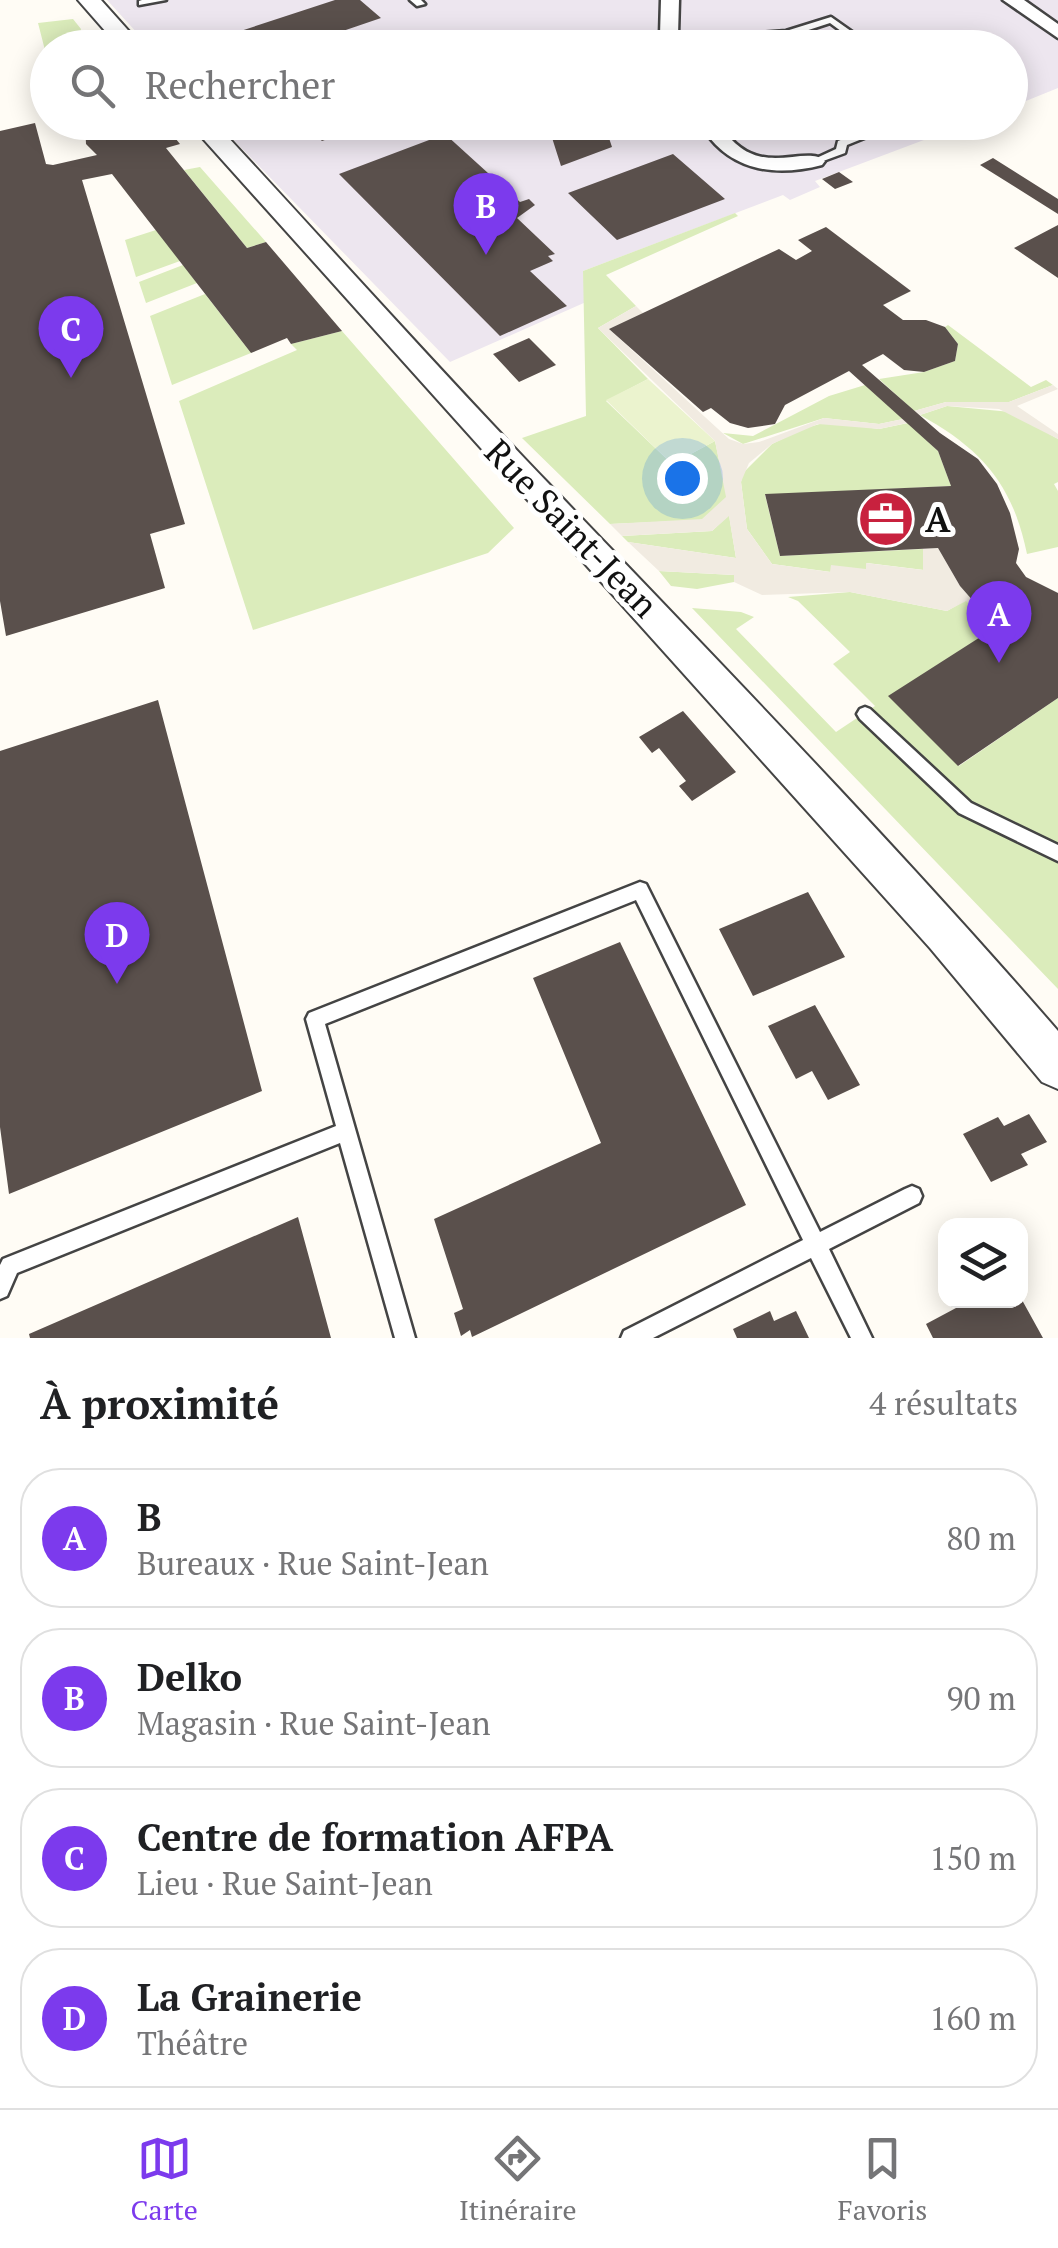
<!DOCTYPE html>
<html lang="fr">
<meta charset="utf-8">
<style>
:root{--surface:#fff;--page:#f6f6f6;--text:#202124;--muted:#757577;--line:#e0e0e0;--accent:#7c3aed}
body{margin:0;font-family:"PT Serif",serif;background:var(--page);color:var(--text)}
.controls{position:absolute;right:30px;bottom:30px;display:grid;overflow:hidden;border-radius:20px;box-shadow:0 5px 25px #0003}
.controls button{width:90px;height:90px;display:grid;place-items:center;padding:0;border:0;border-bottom:2px solid var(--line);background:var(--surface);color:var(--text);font:50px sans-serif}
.you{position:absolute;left:682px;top:478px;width:35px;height:35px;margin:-25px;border:8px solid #fff;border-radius:50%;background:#1a73e8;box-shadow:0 0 0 15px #1a73e833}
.badge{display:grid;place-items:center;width:65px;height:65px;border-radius:50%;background:var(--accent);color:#fff;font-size:32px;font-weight:700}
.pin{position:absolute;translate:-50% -82px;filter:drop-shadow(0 2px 5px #0008)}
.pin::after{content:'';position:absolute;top:52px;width:35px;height:30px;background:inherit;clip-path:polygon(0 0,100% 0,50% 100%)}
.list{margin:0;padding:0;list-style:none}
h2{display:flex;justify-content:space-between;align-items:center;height:130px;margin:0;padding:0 40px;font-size:42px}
h2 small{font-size:32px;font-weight:400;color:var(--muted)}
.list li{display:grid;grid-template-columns:65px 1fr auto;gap:30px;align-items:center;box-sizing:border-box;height:140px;margin:0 20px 20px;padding:0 20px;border:2px solid var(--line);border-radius:40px}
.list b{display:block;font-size:38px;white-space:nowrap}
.list p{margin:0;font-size:32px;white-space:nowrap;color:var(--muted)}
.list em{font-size:32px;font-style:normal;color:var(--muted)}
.icon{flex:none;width:55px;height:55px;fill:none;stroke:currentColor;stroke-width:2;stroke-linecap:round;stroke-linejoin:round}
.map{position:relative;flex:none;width:1058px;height:1338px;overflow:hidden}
.search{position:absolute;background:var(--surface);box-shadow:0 5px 25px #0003;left:30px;right:30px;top:30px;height:110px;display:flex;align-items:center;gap:25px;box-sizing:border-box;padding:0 35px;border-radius:55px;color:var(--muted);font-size:38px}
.sheet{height:770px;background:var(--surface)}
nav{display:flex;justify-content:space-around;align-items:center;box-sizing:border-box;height:140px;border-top:2px solid var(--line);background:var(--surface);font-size:28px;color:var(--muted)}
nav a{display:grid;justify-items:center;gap:5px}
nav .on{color:var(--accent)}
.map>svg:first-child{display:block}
.industrial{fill:#ede6ef}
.green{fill:#dbecbb}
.pitch{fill:#ebf3ce}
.plaza{fill:#f1ebe1}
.building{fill:#5a504c}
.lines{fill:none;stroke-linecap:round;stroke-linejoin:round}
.service-casing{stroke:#444;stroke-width:5}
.minor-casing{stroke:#444;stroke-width:5}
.tertiary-casing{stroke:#444;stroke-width:4}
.service{fill:#fff;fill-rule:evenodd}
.minor{fill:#fff;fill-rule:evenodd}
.tertiary{fill:#fff;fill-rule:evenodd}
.labels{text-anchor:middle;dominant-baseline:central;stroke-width:10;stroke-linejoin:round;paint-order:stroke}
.poi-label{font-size:35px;font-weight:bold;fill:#111;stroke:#fff;text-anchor:start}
.street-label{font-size:35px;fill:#111;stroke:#fff}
</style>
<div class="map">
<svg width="1058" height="1338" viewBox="0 0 1058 1338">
<rect width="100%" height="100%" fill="#fffcf5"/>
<path class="industrial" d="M107 0H1058V88L1011 107 1010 48 150 47Z
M217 123H969L815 181 820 187 790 200 783 195 583 271 586 302 450 362Z"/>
<path class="green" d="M73 19 81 29 76 47 48 48 47 58 38 23Z
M200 167 266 242 247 248 184 170Z
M735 213 738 216 606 275 636 306 598 328 648 379 606 401 672 464 715 441 727 497 702 520 610 524 522 438 586 416 583 271Z
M156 230 180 261 136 277 125 240Z
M183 265 197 283 146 303 139 282Z
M205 294 251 353 172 385 150 316Z
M948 325 1031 387 1046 380 1053 385 1009 402H946L914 411 879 379 924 372 955 361 958 344 945 327Z
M342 331 514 528 488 553 253 630 179 401 297 350 291 344Z
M865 385 903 419 879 424 824 418 743 444 723 433 753 436 829 396Z
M947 406 1011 412 1058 439V482L1054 484 1058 491V547L1027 554C1013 485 982 449 920 415Z
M827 422 879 429 908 423 938 451 951 486 765 495 780 556 923 549 924 570 867 563 866 570 831 572 772 564 747 529 741 482 743 473 772 444 802 429Z
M729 515 736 558 628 542 622 536 712 531Z
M659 571 734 575V582L697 589 671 586Z
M850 592 947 611 966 600 992 630 889 696 959 766 1058 698V989L692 608 741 612 754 617 736 629 836 732 875 706 833 664 850 652 798 601 788 597Z"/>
<path class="pitch" d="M648 379 715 441 672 464 606 400Z"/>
<path class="plaza" d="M636 306 643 313 610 330 729 439 743 444 759 442 824 418 879 424 903 419 907 423 879 429 818 424 772 444 749 463 741 482 747 529 772 564 830 572 831 565 866 569V563L923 570V549L938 548 960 586 996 627 992 630 966 601 947 611 850 592 762 595 734 582V575L659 571 628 542 736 558 729 516 712 531 622 536 610 524 702 519 726 497 715 441 598 328Z
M1053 385 1058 389 1017 406 1058 434V439L999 409 947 406 920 415 914 411 946 402H1009Z"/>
<path class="building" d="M335 0H360L381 18 293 48H225L216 39Z
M620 32 624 48H536L534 39Z
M85 122H162L180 144 166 148 247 248 266 242 342 331 291 344 287 338 251 353 112 174 82 180 185 524 150 534 165 588 6 636 0 601V131L35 123 46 164 53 165 97 155 86 144Z
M295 122H360L364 126 322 141 313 133 307 135Z
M547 122H657L659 128 644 135 609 138 612 147 561 166Z
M445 134 520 202 529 199 535 205 517 218 555 254 548 256 553 261 530 271 567 306 500 336 339 174Z
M673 154 725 199 617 240 568 193Z
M993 158 1058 199V214L980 165Z
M839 172 853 182 835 189 822 179Z
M1058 225V278L1014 248Z
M826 227 911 291 883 305 903 320H926L945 327 958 344 955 361 924 372 904 370 883 354 862 365 940 433 978 459 997 484 1010 513 1019 549 1016 563 1026 577 1058 593V698L958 766 888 696 996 627 960 586 938 548 780 556 765 494 951 486 938 451 849 371 785 405 775 424 748 428 730 423 711 408 703 412 609 329 779 249 796 260 812 251 798 240Z
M529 338 556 365 519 382 493 354Z
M158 700 262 1091 9 1194 0 1127V751Z
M683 711 736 772 692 801 679 786 686 781 659 748 652 753 639 737Z
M808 892 845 957 753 996 719 929Z
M620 942 746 1205 472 1337 470 1330 461 1336 454 1313 463 1309 434 1219 601 1143 533 978Z
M815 1005 860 1085 828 1100 812 1071 796 1079 768 1026Z
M1029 1114 1047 1142 1021 1154 1028 1165 991 1182 963 1134 998 1117 1004 1126Z
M298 1217 331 1338H30L29 1334Z
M971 1300H1022L1043 1338H933L926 1324Z
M770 1311 774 1321 796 1311 809 1338H737L733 1329Z"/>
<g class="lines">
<g class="service-casing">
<path id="service" d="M142 0H166L139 5V1Z
M410 0H421L425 4 417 6Z
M831 17 875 48H864L830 23 787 37 744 40 739 37 744 34 786 31Z
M888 122H904L847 145 845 153 815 164 810 161 836 149 838 141Z
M865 707 870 709 971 803 1058 845V861L959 813 860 719 857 714 860 709Z
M640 882 646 884 820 1232 905 1189 912 1186 919 1189 922 1196 919 1203 829 1249 872 1338H851L811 1258 653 1338H621L624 1331 803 1240 636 900 325 1024 415 1338H395L340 1143 17 1273 7 1296 0 1299V1265L3 1259 336 1126 306 1019 309 1013Z"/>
</g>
<g class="minor-casing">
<path id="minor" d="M661 0H679L678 35 683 48H664L660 35Z
M1003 0H1024L1058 24V38Z
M699 122H719C755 185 804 142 825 161L822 165C772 178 726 170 699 122Z"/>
</g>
<g class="tertiary-casing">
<path id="tertiary" d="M78 0H101L144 48H120Z
M188 122H214C326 243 435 365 548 483 721 664 894 842 1058 1031V1089L1042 1082 930 948Z"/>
</g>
<use href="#service" class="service"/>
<use href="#minor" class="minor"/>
<use href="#tertiary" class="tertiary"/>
</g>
<defs>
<g id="office-disc" transform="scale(2.875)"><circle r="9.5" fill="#c8213e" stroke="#fff"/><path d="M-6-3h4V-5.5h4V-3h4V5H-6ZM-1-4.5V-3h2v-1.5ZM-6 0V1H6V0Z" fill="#fff"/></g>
</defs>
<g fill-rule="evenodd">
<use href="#office-disc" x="886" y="519"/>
</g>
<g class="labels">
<g class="poi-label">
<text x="925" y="519">A</text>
</g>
<g class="street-label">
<text transform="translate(572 528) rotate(46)">Rue Saint-Jean</text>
</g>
</g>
</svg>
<div class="controls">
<button><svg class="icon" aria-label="layers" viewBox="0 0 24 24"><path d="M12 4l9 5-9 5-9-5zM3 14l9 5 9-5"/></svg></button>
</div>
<div class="you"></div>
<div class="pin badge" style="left:999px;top:663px">A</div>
<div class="pin badge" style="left:486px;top:255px">B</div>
<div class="pin badge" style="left:71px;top:378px">C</div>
<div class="pin badge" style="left:117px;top:984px">D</div>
<div class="search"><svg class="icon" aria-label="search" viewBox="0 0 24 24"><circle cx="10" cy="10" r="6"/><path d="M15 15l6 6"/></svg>Rechercher</div>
</div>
<section class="sheet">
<h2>À proximité<small>4 résultats</small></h2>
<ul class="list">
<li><span class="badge">A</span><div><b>B</b><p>Bureaux · Rue Saint-Jean</p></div><em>80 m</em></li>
<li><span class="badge">B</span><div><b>Delko</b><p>Magasin · Rue Saint-Jean</p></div><em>90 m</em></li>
<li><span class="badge">C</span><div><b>Centre de formation AFPA</b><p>Lieu · Rue Saint-Jean</p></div><em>150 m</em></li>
<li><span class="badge">D</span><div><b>La Grainerie</b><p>Théâtre</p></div><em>160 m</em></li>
</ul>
</section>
<nav>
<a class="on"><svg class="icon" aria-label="map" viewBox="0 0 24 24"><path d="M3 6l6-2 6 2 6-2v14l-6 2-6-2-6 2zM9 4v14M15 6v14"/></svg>Carte</a>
<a><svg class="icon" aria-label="directions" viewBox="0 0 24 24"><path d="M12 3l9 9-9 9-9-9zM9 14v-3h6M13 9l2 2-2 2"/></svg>Itinéraire</a>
<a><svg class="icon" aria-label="saved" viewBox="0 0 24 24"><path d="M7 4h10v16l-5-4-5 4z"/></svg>Favoris</a>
</nav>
